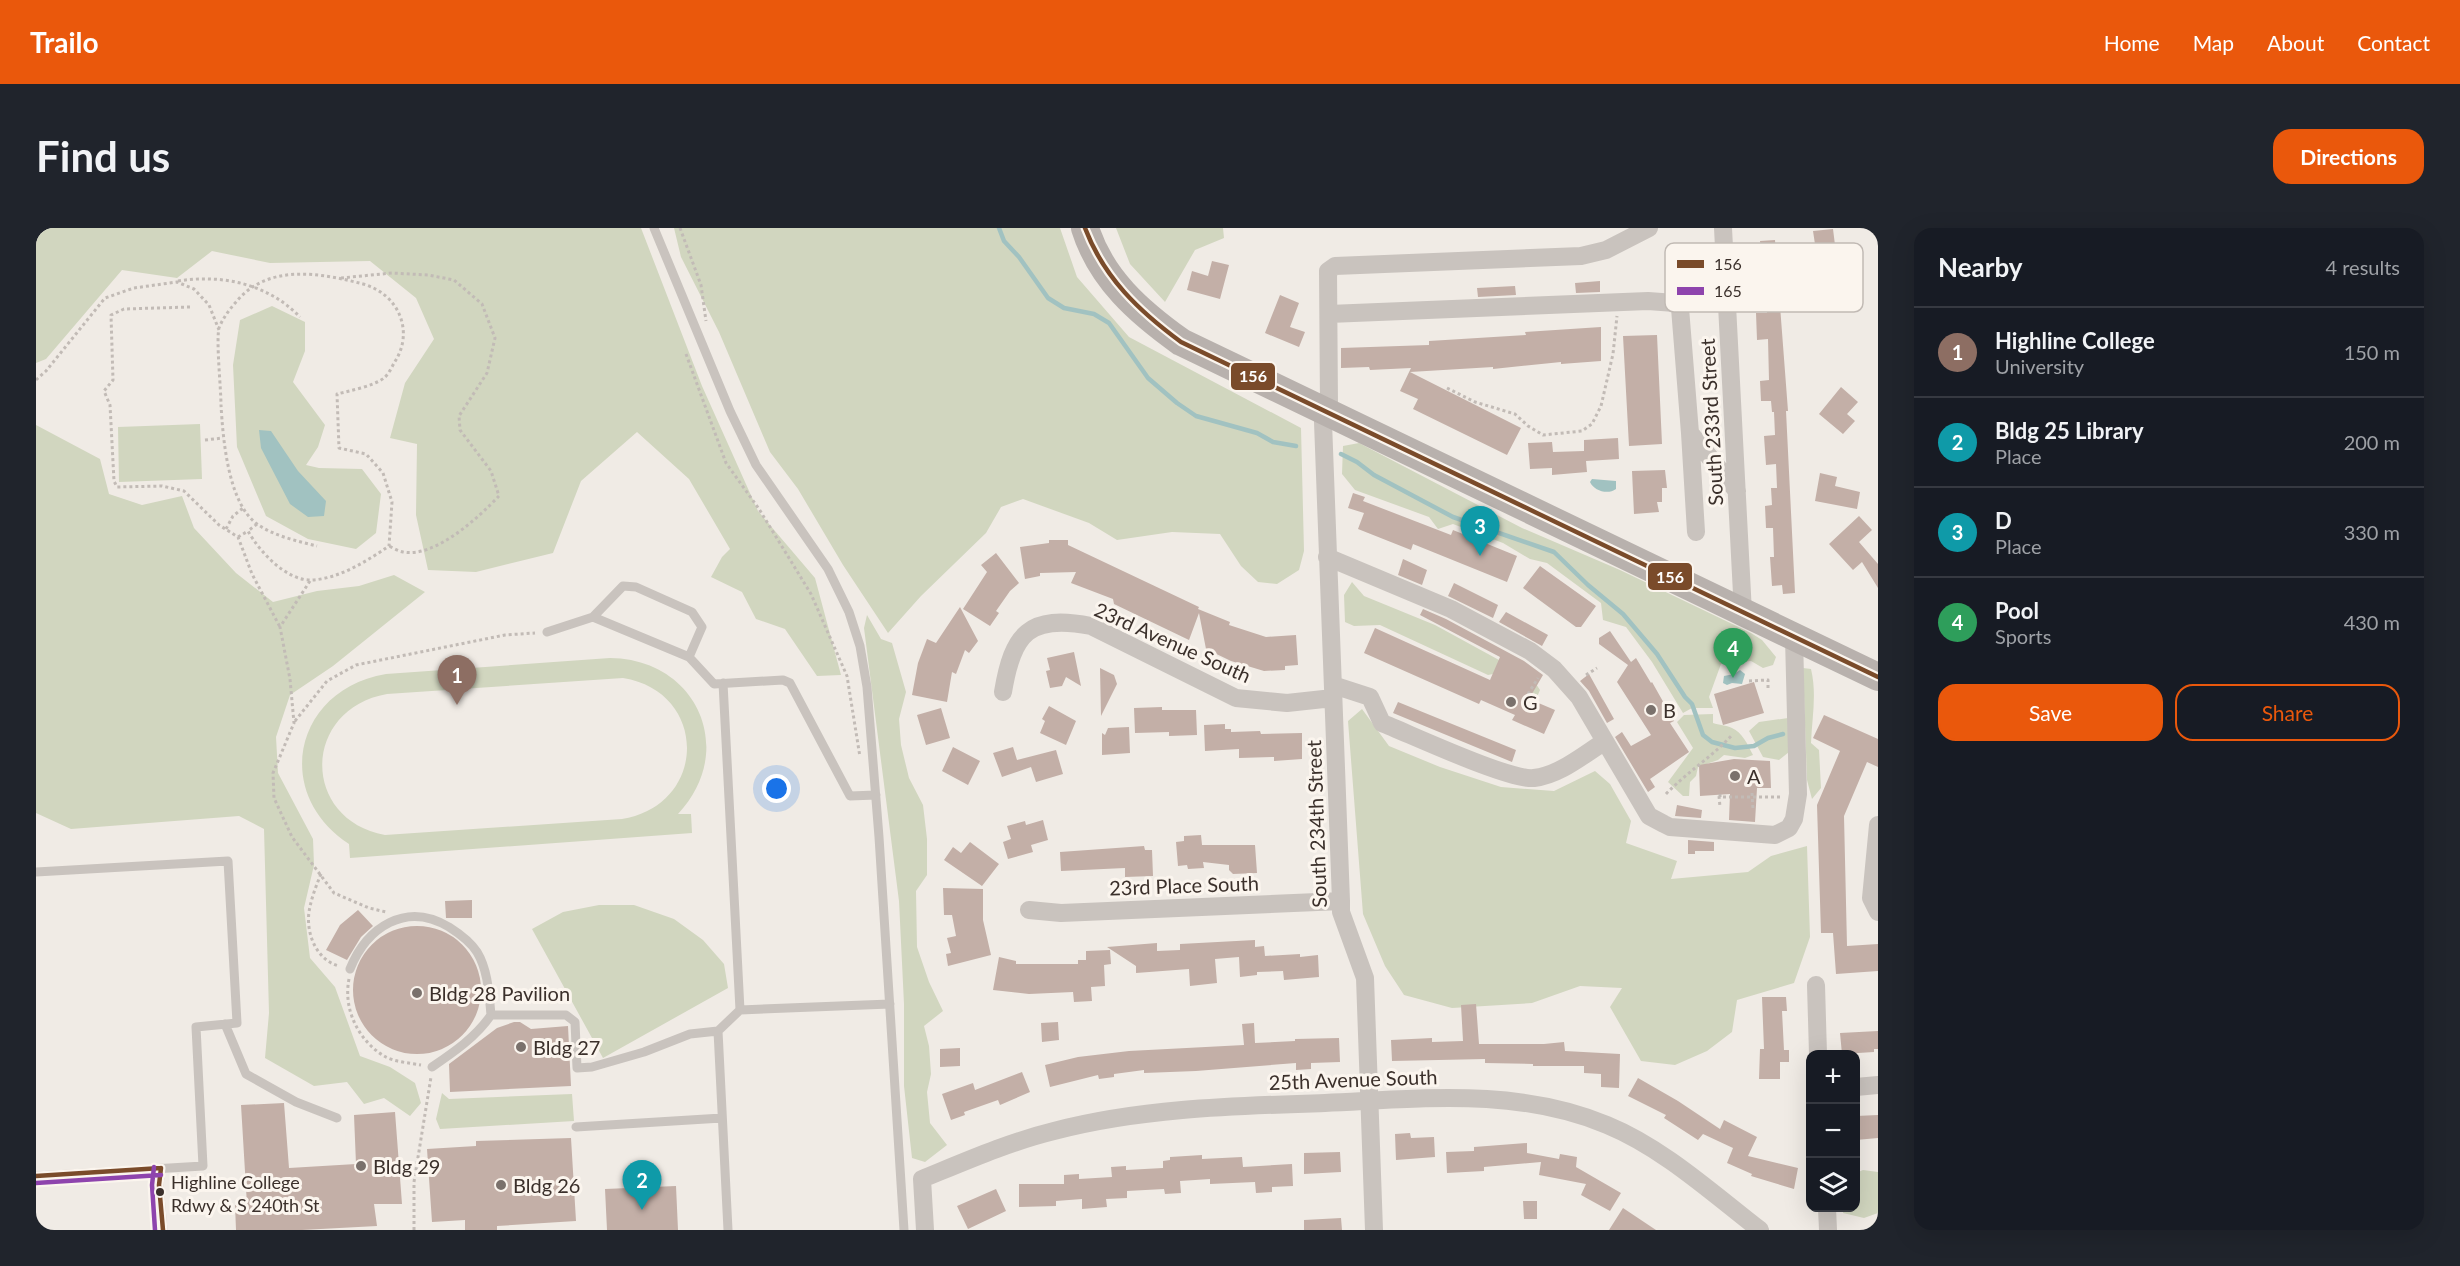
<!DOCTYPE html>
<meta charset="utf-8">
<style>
:root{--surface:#171b24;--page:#20242c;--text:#f1f3f6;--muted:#9ea1a6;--line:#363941;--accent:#ea580c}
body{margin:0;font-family:Lato,sans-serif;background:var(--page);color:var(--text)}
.controls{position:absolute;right:18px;bottom:18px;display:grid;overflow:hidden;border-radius:12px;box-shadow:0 6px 24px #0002}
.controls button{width:54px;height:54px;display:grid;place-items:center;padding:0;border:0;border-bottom:2px solid var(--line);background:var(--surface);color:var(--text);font:30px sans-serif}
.you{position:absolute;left:741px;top:561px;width:21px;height:21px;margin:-15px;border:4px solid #fff;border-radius:50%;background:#1a73e8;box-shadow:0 0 0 9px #1a73e833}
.badge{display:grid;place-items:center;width:39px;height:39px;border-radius:50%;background:var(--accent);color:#fff;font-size:20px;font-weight:700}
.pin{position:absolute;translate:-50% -50px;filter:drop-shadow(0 2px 3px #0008)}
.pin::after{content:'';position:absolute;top:32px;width:21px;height:18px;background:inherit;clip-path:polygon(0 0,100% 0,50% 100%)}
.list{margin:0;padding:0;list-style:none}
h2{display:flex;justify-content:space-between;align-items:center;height:78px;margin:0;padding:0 24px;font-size:26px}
h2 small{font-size:20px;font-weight:400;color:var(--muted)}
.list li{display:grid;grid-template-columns:39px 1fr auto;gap:18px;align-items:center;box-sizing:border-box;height:90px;padding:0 24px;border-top:2px solid var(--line)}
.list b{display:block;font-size:22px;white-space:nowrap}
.list p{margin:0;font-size:20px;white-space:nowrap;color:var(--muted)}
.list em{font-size:20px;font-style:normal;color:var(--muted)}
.actions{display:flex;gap:12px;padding:18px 24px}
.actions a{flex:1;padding:14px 0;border:2px solid var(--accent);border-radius:18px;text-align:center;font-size:21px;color:var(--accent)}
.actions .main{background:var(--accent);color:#fff}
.icon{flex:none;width:33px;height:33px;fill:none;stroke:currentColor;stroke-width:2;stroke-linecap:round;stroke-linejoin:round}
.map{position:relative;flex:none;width:1842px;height:1002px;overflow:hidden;border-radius:18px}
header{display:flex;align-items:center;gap:36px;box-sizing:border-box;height:84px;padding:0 30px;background:var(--accent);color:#fff}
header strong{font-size:28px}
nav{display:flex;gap:33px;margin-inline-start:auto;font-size:21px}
.intro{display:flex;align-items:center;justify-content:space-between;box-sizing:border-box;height:144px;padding:0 36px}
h1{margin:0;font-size:42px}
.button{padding:15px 27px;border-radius:18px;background:var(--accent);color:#fff;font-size:21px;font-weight:700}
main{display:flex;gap:36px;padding:0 36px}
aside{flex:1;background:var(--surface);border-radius:18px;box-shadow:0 6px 24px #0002}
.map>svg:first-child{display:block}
.green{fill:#d1d6bf;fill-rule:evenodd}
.water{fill:#a1c2c1}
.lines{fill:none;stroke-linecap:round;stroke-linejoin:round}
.stream{stroke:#a1c2c1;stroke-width:4.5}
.building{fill:#c3afa7}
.path{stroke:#c2bbb6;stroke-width:3;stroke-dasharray:3 3;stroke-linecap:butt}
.lane{stroke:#c9c3be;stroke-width:9}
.street{stroke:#c9c3be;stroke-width:18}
.primary{stroke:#b8b1ad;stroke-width:28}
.path-bridge{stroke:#c2bbb6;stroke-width:3;stroke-dasharray:3 3;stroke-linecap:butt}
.bus-1-casing{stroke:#fbf5ee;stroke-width:9}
.bus-2-casing{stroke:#fbf5ee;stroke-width:9}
.bus-1{stroke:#7a4b2a;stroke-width:4.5}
.bus-2{stroke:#8e44ad;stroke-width:4.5}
.poi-dot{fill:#7a716c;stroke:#fbf5ee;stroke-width:2}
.bus-dot{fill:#3b302b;stroke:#fbf5ee;stroke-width:2}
.labels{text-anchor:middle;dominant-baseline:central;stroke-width:6;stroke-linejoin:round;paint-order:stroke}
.bus-label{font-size:18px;fill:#3b302b;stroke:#fbf5ee;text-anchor:start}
.street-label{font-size:20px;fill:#3b302b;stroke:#fbf5ee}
.poi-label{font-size:20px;fill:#3b302b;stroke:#fbf5ee;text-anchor:start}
.key{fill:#fbf5ee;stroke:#c1bab4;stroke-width:1.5}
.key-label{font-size:16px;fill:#3b302b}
.line-badge{stroke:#fbf5ee;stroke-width:2}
.badge-label{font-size:16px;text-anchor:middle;font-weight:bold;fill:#fff}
</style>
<header>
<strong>Trailo</strong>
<nav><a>Home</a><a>Map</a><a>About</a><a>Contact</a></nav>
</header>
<div class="intro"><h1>Find us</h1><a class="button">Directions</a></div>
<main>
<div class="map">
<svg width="1842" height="1002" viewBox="0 0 1842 1002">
<rect width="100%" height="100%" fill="#f0ebe5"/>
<path class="green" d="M0 0H605L666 158 722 283 779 350 805 447 781 448 749 401 720 391 706 364 675 349 686 329 694 321 653 251 601 204 545 253 517 325 440 344 392 342 380 287 381 216 354 210 369 155 398 111 380 70 334 33 234 35 176 23 141 50 86 42 10 131 0 135Z
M638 0H1024L1041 49 1093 109 1265 200 1268 323 1263 342 1241 356 1222 354 1205 338 1184 306 1136 304 1081 312 1053 295 987 271 965 279 950 305 885 368 852 405 807 337 762 261 734 224 683 104 645 29Z
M1080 0H1187L1188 10 1159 22 1129 74 1094 36Z
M236 78 269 94V123L257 154 289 197 282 219 270 237 283 240 326 241 345 266 340 305 320 321 272 311 230 288 201 219 197 137 204 92Z
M164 196 166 251 83 254 82 199Z
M0 197 64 231 73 266 106 277 146 268 158 300 200 345 237 374 281 363 323 358 358 347 389 364 297 438 254 467 240 509 242 545 277 611 278 637 268 680 274 730 299 759 324 828 354 839 379 855 385 875 374 888 348 870 328 876 311 854 278 858 229 830 233 785 228 601 203 588 35 601 0 585Z
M1323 215 1486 300 1584 342 1715 405 1726 412 1740 429 1737 437 1727 440 1715 433 1685 436 1673 469 1677 480H1656L1647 485 1616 434 1590 399 1567 392 1565 375 1511 335 1494 331 1467 315 1417 296 1402 301 1393 289 1319 262 1306 246 1307 218Z
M1316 354 1328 368 1399 397 1496 450 1504 462 1501 469 1492 460 1462 445 1452 447 1344 397 1318 398 1309 394 1308 367Z
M831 387 845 411 856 415 870 464 863 491 865 517 873 550 887 577 891 611V647L880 663 881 719 893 754 907 783 888 798 893 818 895 846 891 864 894 895 911 917 889 934 876 930 868 858V776L863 673 828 400Z
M574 430C661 431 702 522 642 586H655L656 605 314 630 313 616C235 565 259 461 350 446ZM587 450C673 464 672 577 586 591L349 607C264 591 266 481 351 466Z
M1767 440 1775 441C1781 466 1776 490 1775 515L1783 522 1785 560 1776 571 1771 552Z
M1326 481 1353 518 1404 539 1465 559 1518 563 1559 543 1574 556 1595 593 1590 615 1641 633 1635 651 1712 644 1735 628 1771 618 1774 709 1758 755 1701 772 1696 804 1671 823 1639 837 1605 833 1574 779 1586 760 1544 758 1496 775 1416 780 1368 767 1349 738 1327 686 1312 493Z
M1677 486V495C1683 497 1690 497 1696 500 1706 504 1712 517 1717 527L1709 530 1688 527 1682 532 1662 539 1660 548 1654 554 1653 568H1647L1632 554 1657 520 1641 494 1648 487Z
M1752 490 1753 524 1743 532 1727 529 1713 503 1723 494Z
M563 677H598L638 691 667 712 688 736 692 760 567 830 496 701 527 684Z
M406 865 413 871 536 866 538 893 404 901 400 891Z
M1827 942 1842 944V985L1828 990 1807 985 1808 980H1820V945Z"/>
<path class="water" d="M223 202 235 203 262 243 290 273 288 288 272 289 254 276 225 220Z
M1556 251 1580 253V261C1572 267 1558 263 1554 254Z
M1704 442 1709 446 1706 456 1696 455 1691 457 1687 455 1688 448 1698 446Z"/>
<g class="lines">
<path class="stream" d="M963 0 968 13 983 29 1012 70 1028 80 1058 86 1073 95 1112 150 1141 175 1160 188 1221 205 1237 214 1260 218
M1305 226 1321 234 1338 247 1417 289 1518 324 1552 357 1587 386 1621 426 1649 469 1656 476 1667 507 1676 514 1699 520 1718 518 1732 510 1747 506"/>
</g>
<path class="building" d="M1797 1 1799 17 1810 15 1812 33 1782 36 1777 3Z
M1739 12 1752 183H1750L1759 365 1747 366 1746 357 1736 358 1734 329H1738L1737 300H1730L1729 278 1736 277 1735 260H1741L1740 236 1730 237 1728 208 1739 207 1738 184H1736L1735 173H1725L1724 153 1733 152 1732 111 1721 112 1720 85H1731L1729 62H1727V52L1715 53 1713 23 1725 22 1724 13Z
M1176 33 1193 37 1184 71 1151 62 1156 43 1172 48Z
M1564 53V64L1540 65 1539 55Z
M1479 58 1480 67 1442 69 1441 60Z
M1244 67 1263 75 1254 99 1269 104 1263 119 1229 105Z
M1565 99V133L1525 136V134L1457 141V139L1374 144 1485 200 1471 227 1377 181 1382 171 1364 163 1375 140 1334 142 1333 139 1305 140V120L1393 117V113L1490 107 1489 104Z
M1621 107 1626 216 1593 218 1587 108Z
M1805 159 1822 174 1811 186 1819 193 1807 206 1783 186Z
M1582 210 1583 231 1550 233 1551 244 1516 247V240L1494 241 1492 215 1516 214 1517 224 1548 223V212Z
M1629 242 1631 260H1626V274H1621L1623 284 1598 286 1596 243Z
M1784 245 1801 249 1799 258 1824 264 1821 281 1779 273Z
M1317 265 1329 269 1327 273 1415 307 1417 302 1481 328 1471 354 1377 316 1375 322 1322 301 1328 285 1312 280Z
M1823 288 1836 302 1823 314 1842 336V360L1826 334 1817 342 1793 316Z
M1013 312H1032V317L1163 379 1162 381 1194 394 1193 397 1230 409 1260 407 1262 437 1249 438V442L1228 443 1195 433 1170 421 1163 385 1153 412 1078 376 1077 371 1035 355 1040 344 1004 345V348L989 351 984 319 1013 315Z
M960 325 983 355 974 363 960 383 963 385 954 398 927 381 951 344 945 337Z
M1367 331 1391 342 1386 357 1362 347Z
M1504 338 1560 378 1545 399H1540L1487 360Z
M1418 355 1462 377 1457 390 1412 368Z
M924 379 942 413 933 425 929 422 920 446 916 444 911 474 876 467 882 435 891 411 900 415Z
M1387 381 1410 391 1488 433 1507 447 1493 471 1519 482 1508 506 1476 492 1479 487 1445 472 1443 476 1328 425 1339 400 1454 452 1464 429 1384 387Z
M1470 384 1512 407 1506 418 1463 394Z
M1574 403 1595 434 1600 430 1615 455 1616 454 1638 493 1634 495 1653 524 1614 551 1619 559 1612 564 1579 509 1586 504 1595 518 1615 507 1581 454 1592 437 1563 416V410Z
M1038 424 1045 458 1030 449 1026 458 1014 460 1010 443 1014 442 1011 430Z
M1064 440 1078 447 1081 456 1065 488Z
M1553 446 1578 491 1571 495 1553 463 1544 453Z
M1718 454 1728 485 1687 497 1678 466Z
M1362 474 1480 522 1476 534 1357 485Z
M1013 478 1040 493 1030 517 1004 505 1009 493 1006 491Z
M1126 479V482H1160L1161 507 1133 508V504L1099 505 1098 480Z
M905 480 914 510 890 517 881 487Z
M1788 487 1842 511V539L1831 534 1808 588 1811 718 1842 716V743L1800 746 1797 705H1785L1781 577 1804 523 1777 510Z
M1189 496V501H1195V504L1224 503 1225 506 1266 505V531L1238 533V529L1203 530V521L1169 523 1168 497Z
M1093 499 1094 525 1066 527V505L1069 507 1072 500Z
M917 519 944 533 932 557 906 543Z
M977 519 981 532 1020 522 1027 546 1000 554 995 539 966 549 957 525Z
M1698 531 1734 533 1735 560H1721L1719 594 1693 592 1694 566 1664 568 1663 537Z
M1641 577 1666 582 1665 590 1639 588Z
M1007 592 1012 612 995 617 997 624 972 631 967 614 975 611 971 598 989 593 990 597Z
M1165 607 1166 617H1219L1221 645 1197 646 1193 642V637L1167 634 1168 640 1152 641 1151 637 1142 638 1140 614 1148 613V608Z
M1652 612 1678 614V623H1659V626H1652Z
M934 614 963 636 946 658 908 632 917 619 925 625Z
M1108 618 1109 622H1116L1117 648 1089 649V640L1025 643 1024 624Z
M907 660 947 661V692L955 727 912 738 910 726 915 725 911 710 920 708 916 687H908Z
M436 672V690H410L409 673Z
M322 682 337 698 325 709 311 732 290 722 304 697Z
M317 762a64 64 0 1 1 128 0a64 64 0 1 1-128 0Z
M1219 712V719L1228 718 1229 728 1264 726V729L1282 727 1283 749 1248 752 1247 743 1221 744V747L1204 749 1203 729 1179 731 1181 755 1154 758 1153 741 1100 745V738L1071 719 1121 715V723L1144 722V716Z
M1074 722 1075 736 1068 737 1069 758 1055 759 1056 773 1038 774 1037 764 993 766 957 762 963 729 980 733V736H1042V732H1050V723Z
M1726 769H1750L1751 783H1746L1748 822H1753V834H1744V851H1723L1724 821H1728Z
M1440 776 1443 816H1508L1528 814 1529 823 1584 826 1583 860 1565 859V846L1548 845V838H1497V836L1449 835V831L1356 833 1355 812 1396 810V814L1427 813 1425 777Z
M478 794H484L495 801 532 798 535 858 414 864 413 836 461 800Z
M1022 794 1023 812 1006 814 1005 795Z
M1218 795 1219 815 1259 813V811L1303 810 1304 834 1275 835V841L1260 842V835L1160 843 1108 845V842L1078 846V849L1063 851 1062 847 1014 859 1009 837 1042 829 1093 823 1208 817 1206 796Z
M1842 803V821H1838V824L1806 826 1804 805Z
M924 820V838L904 839V821Z
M986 844 994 864 964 877 962 872 928 884 929 887 915 892 906 866 937 855 939 862Z
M1602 850 1642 873 1684 901 1688 892 1721 909 1712 928 1762 940 1758 961 1715 948 1716 946 1691 935 1697 920 1667 906 1662 912 1628 890 1630 887 1592 868Z
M248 875 253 940 320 936 318 887 359 884 366 976H338L341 998 266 1002H200L199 977H211L205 877Z
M1842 887V910L1820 912V888Z
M1374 905 1375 910 1398 909 1399 929 1360 932 1359 906Z
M535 910 540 993 461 998V1002H429V992L396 994 391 921 440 918V913Z
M1491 915V925L1523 931 1524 926 1541 929 1540 939 1585 965 1574 983 1545 967 1550 956 1503 947 1505 934 1448 939V943L1411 945 1410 924 1438 923V919Z
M1304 924 1305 944 1268 946V925Z
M1166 927V931L1206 929 1207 939 1256 936 1257 958 1236 959V964L1220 965 1219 954 1174 956V951L1144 953 1145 965 1129 966 1128 961 1091 963V970L1070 971 1071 979 1046 981V971L1020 973V978L983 979V956H1028V947L1043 946V951L1076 949 1075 939 1090 938V942L1127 940V933L1134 932V929Z
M640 958 642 1002H571L569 961Z
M960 961 970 983 932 1001 921 978Z
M1487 973H1501V991H1488Z
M1587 980 1620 1002H1573Z
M1305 990 1306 1002H1268V992Z"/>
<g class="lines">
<path class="path" d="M644 0 665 57 670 93
M305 50 356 45 392 47 418 52 446 76 459 110 451 145 423 188 424 202 455 243 463 268C442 290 399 330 367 324 362 323 357 320 353 318
M142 53C187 46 232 56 264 89
M154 79 88 81 75 87 77 152 68 163 74 177 78 253 81 259 126 258 148 263 183 297 202 309 216 346 244 399
M650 126 690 235 723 281 775 366 811 448 824 529
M0 152 10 143 69 70 98 60 141 54 158 61 173 77 183 102
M1411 160 1439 174 1479 186 1492 198 1507 207 1546 203 1556 196 1565 178 1577 126 1581 88
M169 212 187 210
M221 296 212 303C223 323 251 354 277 352 304 350 331 333 353 318L356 274 347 245 330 226 303 220 301 166C313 163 338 158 348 150 352 147 356 139 358 135 379 104 363 66 327 56 285 45 232 35 200 74 193 82 187 90 183 100 180 113 185 161 185 177 187 211 192 275 221 296 238 308 261 313 281 318
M190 301 197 288 207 280
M202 309 212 303
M274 353 244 399 254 451 258 495 237 545 238 570 256 609 298 665 333 680 350 684
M1550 447 1561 440
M1713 453 1732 452V461
M1492 466 1502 450
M259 493 291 453 320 437 469 407 499 405
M1630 566C1651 544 1676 529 1696 507
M1684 566V569H1745
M1683 568 1684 579
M285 646C280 658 275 671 273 684 270 705 280 732 303 738
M313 751C307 781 322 812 348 828 358 834 374 835 385 837
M378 1002V954L395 849"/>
<path class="lane" d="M618 0 694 183 720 237 792 341 813 384 824 418 831 459 843 609 868 1002
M557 389 587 358 600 359 656 384 666 399 653 429
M511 404 557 389 653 429 678 456 747 452 754 455 814 568 840 567
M687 455 704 782
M0 644 192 633 201 795 160 799 167 938 0 948
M314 741C331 699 370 673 413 699 424 706 434 713 441 724 452 742 453 766 455 787
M189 796 210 846 260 874 301 890
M682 803 692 1002
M396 839C418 824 440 809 455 787H530L539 794 541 840 556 839 608 824 654 806 682 803 704 782 854 776
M540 899 686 890
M125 940 123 957 127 1002"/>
<path class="street" d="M1687 0 1707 385
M1293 86 1612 73 1639 75 1644 80 1654 205 1701 263
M1654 205 1660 304
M1291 329 1415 381 1494 423 1518 441 1543 469 1613 588 1628 596 1634 599 1739 607 1753 600 1758 591 1762 566 1758 410
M1297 457 1334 469 1346 495C1374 506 1474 553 1498 550 1524 547 1547 527 1568 514
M967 464C977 405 993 386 1055 398L1200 470 1251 475 1297 470
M1842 597 1835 670 1842 684
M993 682 1025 685 1305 673
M1780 757 1782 826
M1820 859 1842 857
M1791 980 1792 1002
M889 1002 886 951C930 933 973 914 1018 903 1106 880 1198 878 1289 875 1383 871 1481 859 1571 897 1627 920 1676 965 1724 1002
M1338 1002 1329 750 1305 684V673L1287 194 1293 178 1292 43 1299 38 1545 28 1570 22 1613 0"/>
<path class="primary" d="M1049 0C1065 51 1103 84 1145 114L1842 449"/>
<path class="path-bridge" d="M1716 565 1717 581"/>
<g class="bus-1-casing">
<path id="bus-1" d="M1049 0C1068 50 1103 83 1145 114L1842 449
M125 940 123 957 127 1002
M0 948 125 940"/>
</g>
<g class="bus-2-casing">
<path id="bus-2" d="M118 939 116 957 119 1002
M0 955 125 947"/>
</g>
<use href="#bus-1" class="bus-1"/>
<use href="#bus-2" class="bus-2"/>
</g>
<g class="poi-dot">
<circle cx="1475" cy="474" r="6"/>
<circle cx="1615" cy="482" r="6"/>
<circle cx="1699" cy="548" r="6"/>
<circle cx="381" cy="765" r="6"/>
<circle cx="485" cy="819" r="6"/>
<circle cx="325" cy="938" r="6"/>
<circle cx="465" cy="957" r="6"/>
</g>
<circle class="bus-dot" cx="124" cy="964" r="5"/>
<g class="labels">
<g class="bus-label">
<text x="135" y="954">Highline College<tspan x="135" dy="23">Rdwy &amp; S 240th St</tspan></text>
</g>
<g class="street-label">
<text transform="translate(1675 194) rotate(-93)">South 233rd Street</text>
<text transform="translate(1137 414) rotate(24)">23rd Avenue South</text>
<text transform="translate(1280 596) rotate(-92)">South 234th Street</text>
<text transform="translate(1148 657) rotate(-2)">23rd Place South</text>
<text transform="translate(1317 851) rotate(-2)">25th Avenue South</text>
</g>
<g class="poi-label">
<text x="1487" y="474">G</text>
<text x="1627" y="482">B</text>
<text x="1711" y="548">A</text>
<text x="393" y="765">Bldg 28 Pavilion</text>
<text x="497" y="819">Bldg 27</text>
<text x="337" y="938">Bldg 29</text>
<text x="477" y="957">Bldg 26</text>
</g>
</g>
<rect x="1629" y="15" width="198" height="69" rx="9" class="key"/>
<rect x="1641" y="32" width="27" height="8" fill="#7a4b2a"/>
<rect x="1641" y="59" width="27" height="8" fill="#8e44ad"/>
<g class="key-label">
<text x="1678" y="42">156</text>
<text x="1678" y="69">165</text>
</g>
<g class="line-badge">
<rect x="1194" y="134" width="46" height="29" rx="6" fill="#7a4b2a"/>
<rect x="1611" y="334" width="46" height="29" rx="6" fill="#7a4b2a"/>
</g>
<g class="badge-label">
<text x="1217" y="154">156</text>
<text x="1634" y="355">156</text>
</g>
</svg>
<div class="controls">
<button>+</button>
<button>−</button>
<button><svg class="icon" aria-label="layers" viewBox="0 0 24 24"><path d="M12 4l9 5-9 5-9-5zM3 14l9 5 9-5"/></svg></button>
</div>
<div class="you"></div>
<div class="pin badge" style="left:421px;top:477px;background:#8d6e63">1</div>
<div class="pin badge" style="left:606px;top:982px;background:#0f9aa8">2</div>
<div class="pin badge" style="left:1444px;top:328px;background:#0f9aa8">3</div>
<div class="pin badge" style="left:1697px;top:450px;background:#2e9e5b">4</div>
</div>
<aside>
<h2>Nearby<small>4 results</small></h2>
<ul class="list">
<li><span class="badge" style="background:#8d6e63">1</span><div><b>Highline College</b><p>University</p></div><em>150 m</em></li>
<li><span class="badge" style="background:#0f9aa8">2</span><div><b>Bldg 25 Library</b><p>Place</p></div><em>200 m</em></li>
<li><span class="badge" style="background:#0f9aa8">3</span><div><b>D</b><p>Place</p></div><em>330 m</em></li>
<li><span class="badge" style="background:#2e9e5b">4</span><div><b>Pool</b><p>Sports</p></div><em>430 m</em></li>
</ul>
<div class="actions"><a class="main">Save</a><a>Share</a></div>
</aside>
</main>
